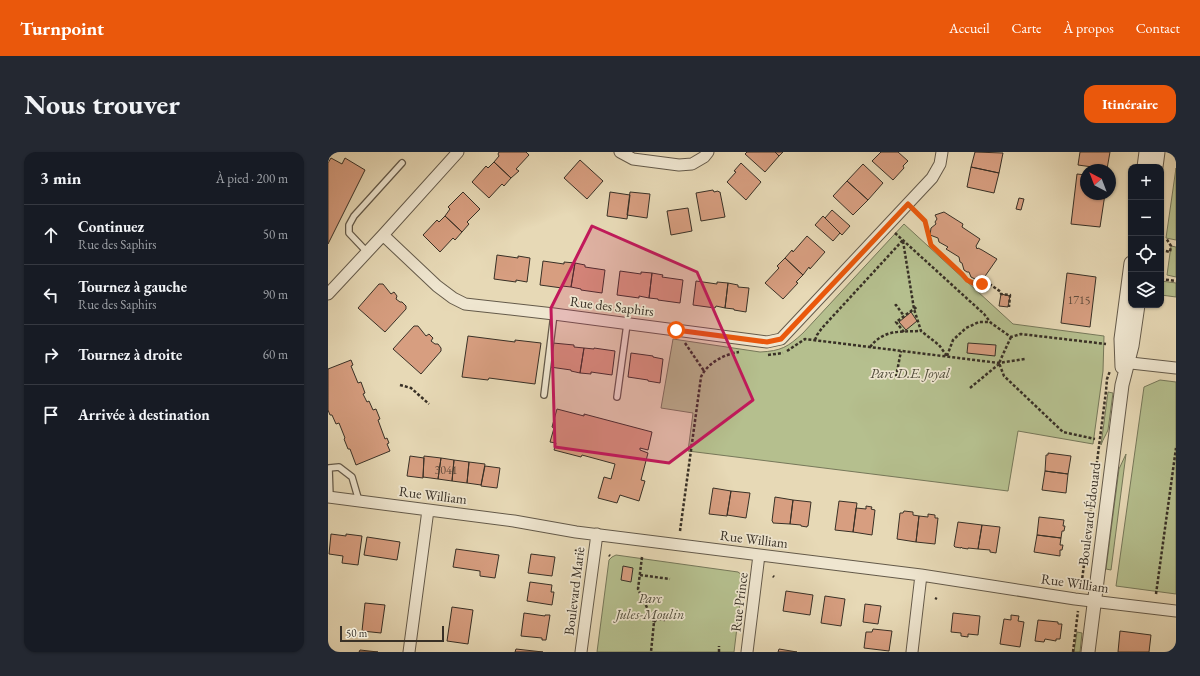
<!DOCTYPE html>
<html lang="fr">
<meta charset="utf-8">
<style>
:root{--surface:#171b24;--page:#242831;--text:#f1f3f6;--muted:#9ea1a6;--line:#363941;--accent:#ea580c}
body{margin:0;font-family:"EB Garamond",serif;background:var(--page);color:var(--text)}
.controls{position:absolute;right:12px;top:12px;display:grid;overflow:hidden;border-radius:8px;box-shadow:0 1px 3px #0004}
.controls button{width:36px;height:36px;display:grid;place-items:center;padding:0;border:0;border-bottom:1px solid var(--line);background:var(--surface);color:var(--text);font:20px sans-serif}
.compass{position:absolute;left:752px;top:12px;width:36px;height:36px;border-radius:50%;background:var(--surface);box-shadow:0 1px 3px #0004;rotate:318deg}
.scale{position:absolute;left:12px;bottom:10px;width:104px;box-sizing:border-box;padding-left:4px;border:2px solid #383026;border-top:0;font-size:11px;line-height:14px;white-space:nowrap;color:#383026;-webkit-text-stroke:3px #efe6d0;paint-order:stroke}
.stop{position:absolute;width:12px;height:12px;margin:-9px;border:3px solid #ea580c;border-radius:50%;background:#fff}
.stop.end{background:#ea580c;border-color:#fff;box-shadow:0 1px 4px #0008}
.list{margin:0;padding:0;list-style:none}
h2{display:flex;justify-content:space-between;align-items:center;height:52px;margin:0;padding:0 16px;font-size:17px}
h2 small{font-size:13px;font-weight:400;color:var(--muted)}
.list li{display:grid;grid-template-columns:26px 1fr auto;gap:12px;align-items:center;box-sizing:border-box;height:60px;padding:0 16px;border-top:1px solid var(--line)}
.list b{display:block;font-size:15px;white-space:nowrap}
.list p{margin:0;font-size:13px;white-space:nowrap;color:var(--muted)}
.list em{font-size:13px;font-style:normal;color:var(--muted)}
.icon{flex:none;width:22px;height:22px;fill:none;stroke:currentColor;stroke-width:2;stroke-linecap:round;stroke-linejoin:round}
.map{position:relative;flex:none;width:848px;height:500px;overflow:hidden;border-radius:12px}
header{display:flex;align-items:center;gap:24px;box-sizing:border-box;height:56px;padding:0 20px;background:var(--accent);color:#fff}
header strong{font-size:19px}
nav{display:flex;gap:22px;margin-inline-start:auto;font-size:14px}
.intro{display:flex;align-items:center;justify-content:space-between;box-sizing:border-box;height:96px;padding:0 24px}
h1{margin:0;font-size:28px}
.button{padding:10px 18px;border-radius:12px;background:var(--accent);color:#fff;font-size:14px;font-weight:700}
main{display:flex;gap:24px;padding:0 24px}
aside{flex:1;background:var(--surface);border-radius:12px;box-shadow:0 1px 3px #0004}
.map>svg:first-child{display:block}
.green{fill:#b5bf8e;stroke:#76785a}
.building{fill:#d79e80;stroke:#383026}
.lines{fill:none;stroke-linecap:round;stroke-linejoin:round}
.service-casing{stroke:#645a4a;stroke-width:8}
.minor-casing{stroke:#645a4a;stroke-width:13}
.tertiary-casing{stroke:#645a4a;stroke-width:15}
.path{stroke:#383026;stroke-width:2.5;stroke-dasharray:3 2;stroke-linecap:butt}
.service{stroke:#efe6d0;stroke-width:5.5}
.minor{stroke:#efe6d0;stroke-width:11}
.tertiary{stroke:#efe6d0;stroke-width:13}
.route{stroke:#ea580c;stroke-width:5}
.marked{fill:#c2185b;fill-opacity:0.2;stroke:#c2185b;stroke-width:3;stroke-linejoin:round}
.labels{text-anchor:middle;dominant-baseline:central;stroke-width:3.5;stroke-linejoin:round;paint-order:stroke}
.number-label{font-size:12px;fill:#604c3c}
.street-label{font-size:14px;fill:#383026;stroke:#efe6d0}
.park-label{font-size:14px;font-style:italic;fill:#514d3b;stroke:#efe6d0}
</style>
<header>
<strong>Turnpoint</strong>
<nav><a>Accueil</a><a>Carte</a><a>À propos</a><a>Contact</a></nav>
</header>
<div class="intro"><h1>Nous trouver</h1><a class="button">Itinéraire</a></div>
<main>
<aside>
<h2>3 min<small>À pied · 200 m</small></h2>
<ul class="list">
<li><svg class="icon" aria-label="ahead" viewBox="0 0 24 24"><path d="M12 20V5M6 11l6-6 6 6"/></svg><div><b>Continuez</b><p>Rue des Saphirs</p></div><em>50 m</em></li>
<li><svg class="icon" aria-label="left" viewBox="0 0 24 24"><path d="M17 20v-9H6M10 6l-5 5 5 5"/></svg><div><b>Tournez à gauche</b><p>Rue des Saphirs</p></div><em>90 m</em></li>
<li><svg class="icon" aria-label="right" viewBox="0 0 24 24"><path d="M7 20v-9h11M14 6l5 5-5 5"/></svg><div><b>Tournez à droite</b></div><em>60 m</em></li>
<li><svg class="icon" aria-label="arrive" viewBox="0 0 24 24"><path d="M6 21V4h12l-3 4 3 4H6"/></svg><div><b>Arrivée à destination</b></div></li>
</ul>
</aside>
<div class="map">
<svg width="848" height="500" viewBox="0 0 848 500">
<rect width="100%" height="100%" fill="#e7d9b6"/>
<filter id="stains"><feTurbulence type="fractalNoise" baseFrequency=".005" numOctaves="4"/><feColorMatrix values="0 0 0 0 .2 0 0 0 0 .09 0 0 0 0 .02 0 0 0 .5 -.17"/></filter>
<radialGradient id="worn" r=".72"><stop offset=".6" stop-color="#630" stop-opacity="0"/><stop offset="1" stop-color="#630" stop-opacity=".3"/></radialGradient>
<path class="green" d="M848 16V88L838 86Z
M576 72 685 172 776 184 775 219 765 292 690 279 680 339 360 299 365 261 333 256 345 187 432 200C453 199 460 195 475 181Z
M843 94 848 95V125L839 123Z
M833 129 848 131V145L833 143Z
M832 228 848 230V442L788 434 816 235Z
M780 240 785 241 780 278C778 283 775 287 773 293Z
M798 302 783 418 778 417 791 317Z
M288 403 410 420 414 423 415 426 406 500H269L281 408 284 405Z
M749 480 754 481 752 500H746Z"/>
<path class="building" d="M171 0H198L201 3 188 17 191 19 183 26 166 10 171 4 170 2Z
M419 0H447L451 4 437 20 417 2Z
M447 0H455L451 4Z
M553 0H570L580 9 575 14 576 16 565 28 544 9Z
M647 0 675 1 671 21 643 15Z
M752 0H782L779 17 750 13Z
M3 6 14 12 17 6 37 18 0 92V11Z
M252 8 275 29 259 47 236 26Z
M166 10 183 26 176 34 174 32 161 46 144 30 158 14 160 16Z
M413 11 433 30 418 48 399 30 408 20 406 19Z
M535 12 555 31 540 48 519 29Z
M643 15 671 21 666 41 639 35Z
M749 22 758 23V42H777L772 75 743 72Z
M519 29 540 48 525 63 505 44Z
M385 38 386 40 390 39 391 40H392L397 65 373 69 368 41Z
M135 40 152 57 139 70 141 72 134 80 117 64 122 57 120 55Z
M282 40 302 43 299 67 279 64Z
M302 40 322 42 319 66 299 63Z
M691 46 696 47 693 58 688 57Z
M360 56 364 79 343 83 339 59Z
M504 58 522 74 514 83 497 66Z
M616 60 635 72 634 75 652 87 648 94 649 97 650 96 654 98 669 107 653 130 643 125 641 120H639L636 118 634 111 632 110 631 105 618 97 620 95 611 90 610 86 602 83 603 76 608 72 607 70 609 67 607 63Z
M117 64 134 80 127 88 125 86 112 100 95 83 109 68 111 70Z
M495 64 512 81 505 89 487 73Z
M479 84 497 100 482 117 481 115 475 123 457 106 464 98 465 100Z
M169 103 190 106V104L202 106 199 130 188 128V130L166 127Z
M457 106 475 123 468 130 470 131 455 147 437 131 451 116 449 114Z
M215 109 236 112V110L247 111 243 135 234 134V136L212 133Z
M247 111 257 113V115L277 118 274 141 253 138V137L243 135Z
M292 119 313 122V120L324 121 321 146 311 144V146L289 143Z
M324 121 335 123 334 125 355 128 352 151 330 148V147L321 146Z
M739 121 768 125 762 175 733 171Z
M368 129 389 132V130L400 131 397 156 388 154 387 156 365 153Z
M400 131 410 133V135L421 136 418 160 406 158V157L397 156Z
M51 132H55L63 142 66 140 69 144 68 147 72 150H74L78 154V157L57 180 30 156Z
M673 142 682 144 680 155 671 154Z
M583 160 589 169 578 178 571 170Z
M86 174H90L98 184 101 182 105 186 103 189 107 192H110L113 196V199L93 222 65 197Z
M140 184 187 190V188L213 191 207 232 161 226 160 228 134 225Z
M225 191 246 193V195L256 196 252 221 243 219V218L222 215Z
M640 191 668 193 667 204 639 201Z
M256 196 266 197V196L287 199 284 223 263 220V222L252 221Z
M303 201 325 204V205L335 207 332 231 320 229V228L300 225Z
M23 208 25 213 23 214 30 231 33 230 37 241 35 242 39 250 41 249 45 258 48 257 52 267 50 268 57 287 59 286 61 291 59 292 62 299 28 313 22 297H20L16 287 17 286 11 271 8 272 4 263H2L0 258V217Z
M229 257 256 264V262L324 280 320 298 312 296V298L320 301 313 328 317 329 311 349 292 343 289 351 270 346 276 325 283 327 287 312 254 303 253 305 226 298 228 291 222 290 226 276 224 275Z
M720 301 743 304 740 322 717 319 718 303H720Z
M82 304 96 306 95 326 79 324Z
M96 304 113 306 110 327 95 325Z
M113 306 126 308 124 329 110 327Z
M126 308 141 310 139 331 124 329Z
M141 310 157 312 153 333 139 331Z
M157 314 172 316 169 336 153 334Z
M717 319 740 322 738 341 714 338Z
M385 336 403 339 399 364 381 362Z
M403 339 422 341 418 366 399 363Z
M447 345 465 348 462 372 445 371V370L444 369Z
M465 348 483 350 480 374H479V375L473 374V373L462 372Z
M511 349 529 351 525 380 507 378Z
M538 354 544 355 543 357 547 358 544 383 525 380 528 356 538 357Z
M576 359 585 360V363L591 364 588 390 569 387 572 361H575Z
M600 362 607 363V366H610L607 392 588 390 591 364 600 365Z
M711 365 736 368 735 374H737L736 379H734L733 386 709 383Z
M630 370 654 373 650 397 640 396V397L634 396 633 395V396L627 395 626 394Z
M654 373 672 375 668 401 662 400V398L650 397Z
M3 382 18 384V382L34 384 30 413 14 411 15 404 1 402Z
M709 383 733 386 732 393H735L734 398H732V404L706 400Z
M39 385 72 390 69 408 36 403Z
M128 397 171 403 167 426 152 424V419L125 415Z
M203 402 227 405 224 424 200 421Z
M295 414 305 416 303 430 293 428Z
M202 430 224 433 223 440H226L224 453 199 449Z
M458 439 485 443 482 463 455 459Z
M497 444 517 447 513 474 493 471Z
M37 451 57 453 53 481 34 479Z
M537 452 553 454 550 472 535 470Z
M124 455 145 458 140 492 119 489Z
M196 461 217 464V463H222L218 488H214V486L193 484Z
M625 461 652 464 650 483 640 482V485L633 484V481L623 480Z
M683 463 691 464 690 469 696 470 692 495 672 492 676 467 683 468Z
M710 468 730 470V472H734L732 487H728V489L717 487 716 490 707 489Z
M545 477 564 479 561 499 536 496 538 480H544Z
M792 479 823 483 821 500H790Z
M188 497 215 500H187Z
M451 497 469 500H450Z
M32 498 50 500H31Z"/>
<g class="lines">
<g class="service-casing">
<path id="service" d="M39 100 21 81V73L26 64 74 11
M216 243 226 162
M289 245 299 172
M2 345 1 316 11 315 24 325 31 349"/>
</g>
<g class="minor-casing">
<path id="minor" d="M292 0 305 7 351 13 364 12 376 5 380 0
M55 83 109 134 125 146 137 152 226 162 439 190 453 187 604 26 612 12 614 0
M0 142 55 83 130 0
M794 210 848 216
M0 345 186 369 248 380 593 423 747 447 848 459
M81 500 100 358
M253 500 269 382
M419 500 431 403
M584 500 593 423"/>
</g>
<g class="tertiary-casing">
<path id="tertiary" d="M816 15 818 0
M828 15 830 0
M794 215 793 187 803 111
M760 500 794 233 804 194 810 153"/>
</g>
<path class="path" d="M587 59 597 69 603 93 634 122 639 128 643 131 651 133 654 132 657 129 673 140V142L682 143 681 155
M567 81 656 162 663 171 683 185 693 182 778 192
M575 89 586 157 593 179 611 193 619 204
M833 98 842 100 843 94 838 86
M833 127 848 129
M567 154 568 153 576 164
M576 180 568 170 590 154
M683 185 671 211 676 224 735 280 767 287
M487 188 489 183 494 176 575 88
M357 191 376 219
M542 195C556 177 572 180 593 179
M459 199 477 187 671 211 697 207
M440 203 455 201
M619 204 625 188 638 176 651 170H662
M568 225 573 199
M72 233 83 236 101 252
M642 236 671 212
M352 379 373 225C379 211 397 202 411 200
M247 399 249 398
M281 403 282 404
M314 405 310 437 326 470 323 500
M312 423 342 427
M445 424 446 425
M753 436 778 239 779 227 782 219
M828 442 848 296
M607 446 609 447
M326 470 329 467 337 468
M391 500V494
M745 500 750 459"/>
<use href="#service" class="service"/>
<use href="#minor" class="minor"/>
<use href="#tertiary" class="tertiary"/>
</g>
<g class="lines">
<path class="route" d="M348 178 439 190 453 187 580 52 597 69 603 93 634 122 639 128 647 132H654"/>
</g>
<path class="marked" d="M264 74 369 120 425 248 341 311 227 295 223 156Z"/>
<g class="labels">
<g class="number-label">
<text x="751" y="148">1715</text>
<text x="118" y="318">3041</text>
</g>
<g class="street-label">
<text transform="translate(284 154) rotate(7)">Rue des Saphirs</text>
<text transform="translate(105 343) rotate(7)">Rue William</text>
<text transform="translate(761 362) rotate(-83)">Boulevard Édouard</text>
<text transform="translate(426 387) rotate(7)">Rue William</text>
<text transform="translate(747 431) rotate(8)">Rue William</text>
<text transform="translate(246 439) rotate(-83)">Boulevard Marie</text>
<text transform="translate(411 450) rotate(-83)">Rue Prince</text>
</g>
<g class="park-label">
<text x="582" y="221">Parc D.E. Joyal</text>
<text x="322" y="446">Parc<tspan x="322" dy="16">Jules-Moulin</tspan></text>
</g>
</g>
<rect width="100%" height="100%" filter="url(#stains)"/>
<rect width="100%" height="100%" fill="url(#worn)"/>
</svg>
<div class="controls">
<button>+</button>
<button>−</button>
<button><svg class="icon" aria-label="locate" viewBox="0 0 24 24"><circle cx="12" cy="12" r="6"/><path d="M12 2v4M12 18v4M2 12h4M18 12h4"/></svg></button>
<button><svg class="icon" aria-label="layers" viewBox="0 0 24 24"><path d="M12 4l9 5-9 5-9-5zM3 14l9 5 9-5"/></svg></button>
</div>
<svg class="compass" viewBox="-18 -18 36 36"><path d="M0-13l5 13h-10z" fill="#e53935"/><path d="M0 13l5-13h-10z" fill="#9ea1a6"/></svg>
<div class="scale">50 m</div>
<div class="stop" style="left:348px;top:178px"></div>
<div class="stop end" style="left:654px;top:132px"></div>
</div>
</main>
